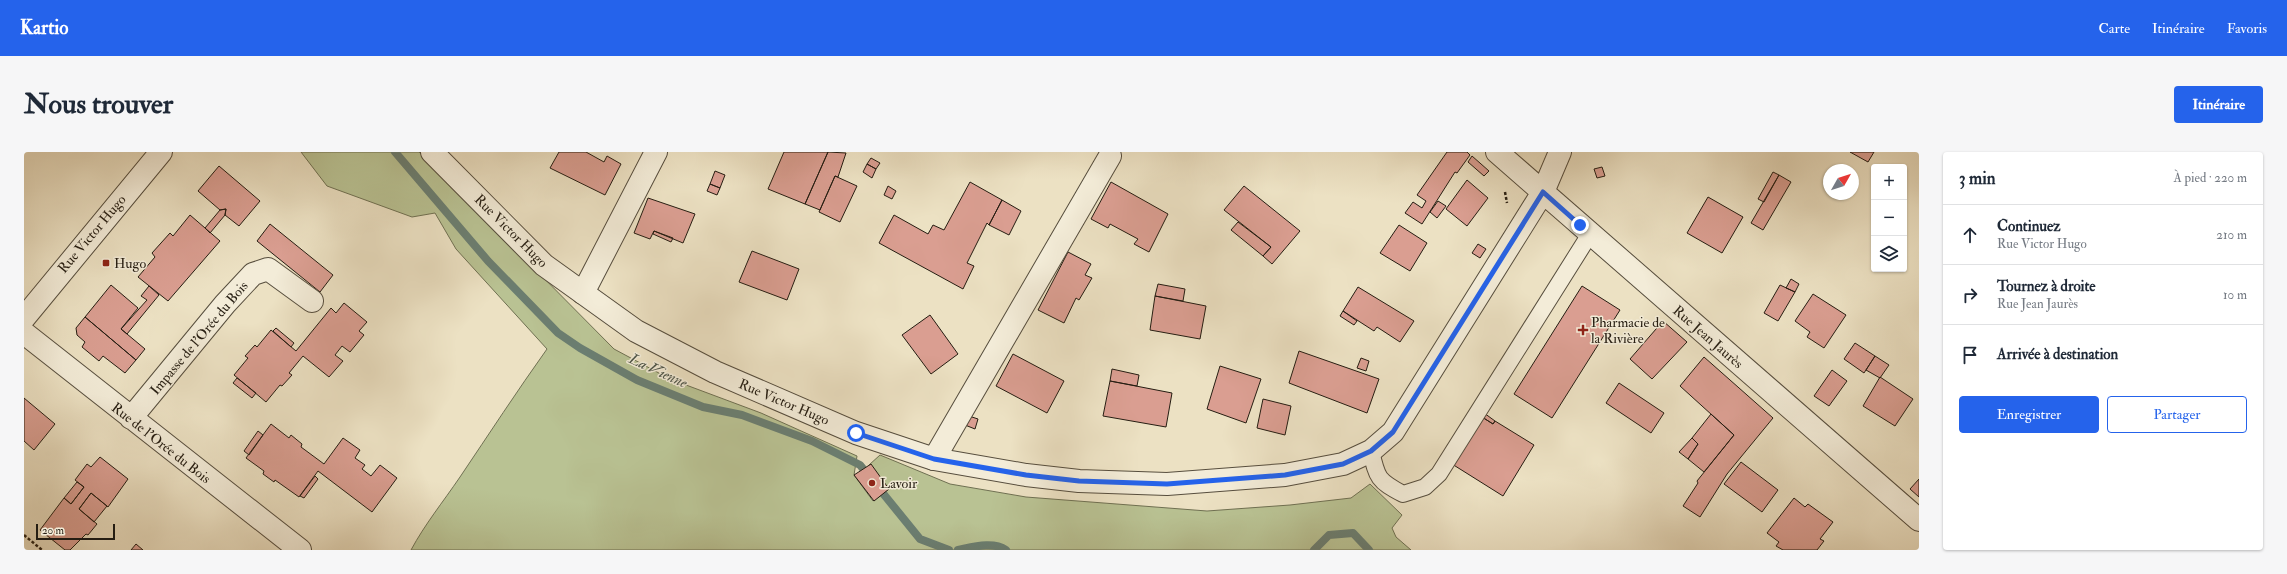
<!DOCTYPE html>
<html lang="fr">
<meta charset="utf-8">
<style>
:root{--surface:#fff;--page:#f6f6f7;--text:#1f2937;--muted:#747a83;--line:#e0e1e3;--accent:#2563eb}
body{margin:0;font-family:"IM FELL Double Pica",serif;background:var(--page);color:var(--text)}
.controls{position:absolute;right:12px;top:12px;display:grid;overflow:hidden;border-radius:4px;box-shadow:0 1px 3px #0004}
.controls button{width:36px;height:36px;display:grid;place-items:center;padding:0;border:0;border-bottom:1px solid var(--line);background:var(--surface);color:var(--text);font:20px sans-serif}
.compass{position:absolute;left:1799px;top:12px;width:36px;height:36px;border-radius:50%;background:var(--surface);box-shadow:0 1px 3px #0004;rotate:51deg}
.scale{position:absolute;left:12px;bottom:10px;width:79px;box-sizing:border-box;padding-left:4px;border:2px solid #251d12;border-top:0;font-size:11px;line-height:14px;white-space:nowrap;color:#251d12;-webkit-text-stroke:3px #f3ecd8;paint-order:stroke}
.stop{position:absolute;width:12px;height:12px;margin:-9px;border:3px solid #2563eb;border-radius:50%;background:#fff}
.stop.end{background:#2563eb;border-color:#fff;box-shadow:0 1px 4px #0008}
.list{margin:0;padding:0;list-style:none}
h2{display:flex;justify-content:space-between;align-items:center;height:52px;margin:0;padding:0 16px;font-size:17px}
h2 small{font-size:13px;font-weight:400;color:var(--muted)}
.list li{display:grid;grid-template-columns:26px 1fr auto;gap:12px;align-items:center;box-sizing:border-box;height:60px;padding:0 16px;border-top:1px solid var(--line)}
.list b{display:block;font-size:15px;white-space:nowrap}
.list p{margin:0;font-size:13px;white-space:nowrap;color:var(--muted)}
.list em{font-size:13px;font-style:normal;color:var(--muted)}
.actions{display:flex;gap:8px;padding:12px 16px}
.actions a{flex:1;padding:9px 0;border:1px solid var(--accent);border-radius:4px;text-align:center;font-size:14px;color:var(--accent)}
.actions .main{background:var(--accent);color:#fff}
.icon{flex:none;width:22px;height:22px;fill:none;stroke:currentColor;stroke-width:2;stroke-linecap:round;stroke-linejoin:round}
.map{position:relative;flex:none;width:1895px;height:398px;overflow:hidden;border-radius:4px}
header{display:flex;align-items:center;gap:24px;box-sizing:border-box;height:56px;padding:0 20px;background:var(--accent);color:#fff}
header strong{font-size:19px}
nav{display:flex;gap:22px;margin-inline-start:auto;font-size:14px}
.intro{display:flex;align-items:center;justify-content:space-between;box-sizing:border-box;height:96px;padding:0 24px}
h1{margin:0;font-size:28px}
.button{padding:10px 18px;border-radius:4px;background:var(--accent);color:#fff;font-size:14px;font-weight:700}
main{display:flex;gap:24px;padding:0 24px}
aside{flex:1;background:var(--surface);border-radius:4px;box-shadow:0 1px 3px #0004}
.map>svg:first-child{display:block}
.green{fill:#b9c293;stroke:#6f7052}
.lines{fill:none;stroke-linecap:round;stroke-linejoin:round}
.stream{stroke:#6b7e71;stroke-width:8}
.building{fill:#da9e91;stroke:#251d12}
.service-casing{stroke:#574e3e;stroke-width:18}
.minor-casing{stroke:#574e3e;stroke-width:24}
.tertiary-casing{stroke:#574e3e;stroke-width:24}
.path{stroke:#251d12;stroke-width:2.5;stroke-dasharray:3 2;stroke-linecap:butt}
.service{stroke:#f3ecd8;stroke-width:16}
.minor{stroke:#f3ecd8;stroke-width:22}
.tertiary{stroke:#f3ecd8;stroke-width:22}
.route{stroke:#2563eb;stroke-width:5}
.poi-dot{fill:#8f2418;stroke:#f3ecd8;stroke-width:1.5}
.labels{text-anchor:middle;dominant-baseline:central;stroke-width:3;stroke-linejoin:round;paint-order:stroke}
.street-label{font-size:14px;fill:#251d12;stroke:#f3ecd8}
.poi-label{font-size:14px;fill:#251d12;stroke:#f3ecd8;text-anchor:start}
.water-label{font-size:15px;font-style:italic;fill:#4e5549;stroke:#f3ecd8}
</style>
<header>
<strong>Kartio</strong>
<nav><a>Carte</a><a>Itinéraire</a><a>Favoris</a></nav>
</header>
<div class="intro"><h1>Nous trouver</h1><a class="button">Itinéraire</a></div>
<main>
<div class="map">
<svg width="1895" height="398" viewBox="0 0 1895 398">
<rect width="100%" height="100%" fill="#ece1c3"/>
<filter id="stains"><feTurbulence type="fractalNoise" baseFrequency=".005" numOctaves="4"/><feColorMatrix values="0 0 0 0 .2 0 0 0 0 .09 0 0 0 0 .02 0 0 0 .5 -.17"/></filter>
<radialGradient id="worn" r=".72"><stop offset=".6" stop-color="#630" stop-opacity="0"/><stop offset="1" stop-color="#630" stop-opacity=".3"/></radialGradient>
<path class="green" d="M277 0H395L590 197 646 227 737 261 833 304 830 323 849 349 865 337 845 313 856 303 926 332 1002 345 1183 359 1266 353 1327 346 1346 332 1378 363 1368 376 1372 385 1387 398H387C401 372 419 350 436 325 465 282 493 239 523 197L432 97 411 61 388 65 303 34Z"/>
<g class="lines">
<path class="stream" d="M371 0 464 109 534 181 556 196 613 228 679 255 718 263 788 289 836 313 896 387 925 398
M934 398C949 395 969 389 982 398
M1290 398 1305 383 1329 381 1345 398"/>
</g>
<path class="building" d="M535 0H562L580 10 583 4 597 12 581 43 526 16Z
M760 0H804L781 52 744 37Z
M804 0 822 1 814 25 811 24 796 58 781 52Z
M1423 0H1443L1446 3 1433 21 1431 20 1398 72 1381 61 1389 50 1398 56 1402 49 1393 43Z
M1826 0H1850L1844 10Z
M1448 4 1465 19 1460 24 1444 10Z
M847 6 856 11 852 17 843 12Z
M843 12 852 17 848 26 839 20Z
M195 14 236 49 215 74 201 63 202 57 196 58 174 39Z
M1578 15 1581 24 1573 26 1570 17Z
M691 19 701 23 696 36 686 32Z
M1749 20 1755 23 1740 50 1734 47Z
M1755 23 1767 30 1739 78 1727 71Z
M811 24 833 34 816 70 795 60Z
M1443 28 1464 46 1443 74 1422 57Z
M946 30 978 48 965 73 963 71 943 111 950 114 939 137 855 91 870 63 904 82 909 73 920 78Z
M1087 30 1144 62 1125 100 1110 92 1114 87 1086 72 1084 76 1067 67Z
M686 32 696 36 693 43 683 39Z
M864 34 872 39 868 47 860 43Z
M1220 34 1276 79 1248 112 1239 104 1247 95 1200 58Z
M1684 45 1719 65 1698 101 1663 81Z
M624 46 671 62 659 91 630 79 626 87 610 81Z
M978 48 997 59 985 83 965 73Z
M1414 49 1422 54 1413 66 1406 60Z
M202 57 201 63 186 81 181 76 196 58Z
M166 63 196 89 144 149 114 125 131 105 128 101 146 81 149 84Z
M1214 70 1247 95 1239 104 1207 78Z
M246 72 309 123 296 140 233 89Z
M1375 73 1403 91 1386 119 1356 101Z
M630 79 649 86 647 90 629 82Z
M1454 92 1462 97 1456 106 1448 101Z
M728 99 775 117 763 148 715 130Z
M1044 100 1067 112 1061 123 1068 126 1055 148 1052 146 1040 171 1014 158Z
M1767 127 1775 132 1771 140 1762 136Z
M1134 132 1161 137 1159 149 1131 144Z
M87 133 114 156 97 177 121 197 112 208 61 165Z
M1756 133 1771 140 1754 169 1740 161Z
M125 134 135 143 103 182 97 177 123 148 117 144Z
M1558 134 1596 158 1528 266 1490 242Z
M1334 135 1390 169 1376 190 1353 175 1350 179 1319 159Z
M1789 142 1822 163 1800 196 1783 185 1786 180 1771 169Z
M1131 144 1182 154 1176 187 1126 178Z
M320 151 343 170 335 179 340 183 326 200 318 194 311 203 319 209 305 225 279 204 265 221 268 223 258 234 256 233 242 250 210 223 224 206 221 204 231 193 233 195 247 178 272 199 307 156 312 161Z
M1319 159 1333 169 1330 173 1316 164Z
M906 163 934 202 907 222 878 183Z
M61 165 112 208 101 221 79 204 75 209 58 195 61 190 53 183 52 176Z
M1639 169 1663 190 1628 227 1606 207Z
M252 176 270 191 267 195 249 179Z
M1831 191 1851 204 1840 221 1820 207Z
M1275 199 1355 227 1343 261 1265 231Z
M989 202 1040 229 1023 261 972 234Z
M1851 204 1865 213 1856 226 1842 218Z
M1680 205 1749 266 1703 322 1676 365 1659 354 1674 331 1673 329 1710 283 1656 234Z
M1337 206 1345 209 1342 219 1333 216Z
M1196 214 1237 227 1222 271 1183 257Z
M1088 217 1115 223 1113 234 1086 229Z
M1808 218 1823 229 1805 254 1790 244Z
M1856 225 1889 247 1871 274 1839 254Z
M213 226 232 241 228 246 209 231Z
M1086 229 1148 241 1142 275 1079 264Z
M1595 231 1640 261 1627 281 1582 251Z
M0 246 31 272 10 298 0 289Z
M1239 247 1267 254 1261 283 1233 276Z
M1460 261 1471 269 1469 272 1458 265Z
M1687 262 1710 283 1680 320 1664 307 1674 292 1668 286Z
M945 264 954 267 951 277 941 273Z
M1458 265 1469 272 1471 269 1510 293 1479 344 1428 312Z
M247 272 265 286 267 283 278 292 277 295 300 312 319 286 336 298 331 306 341 313 338 317 347 324 356 313 373 326 348 360 294 319 275 345 251 328 250 330 239 322 240 319 222 306Z
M234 279 239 283 225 303 220 299Z
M1668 286 1674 292 1664 307 1655 300Z
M76 305 104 327 84 355 67 341 55 357 73 372 64 383 62 382 46 398H41L16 378 40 346 47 352 60 335 51 328 63 312 67 315Z
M1717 310 1754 338 1738 360 1700 332Z
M847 312 865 337 850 349 830 323Z
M291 324 294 327 280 346 276 344Z
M1895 327V345L1886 337Z
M53 330 60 335 47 352 40 346Z
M67 341 83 354 70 370 55 357Z
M1770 346 1781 355 1784 352 1809 370 1796 387 1800 389 1793 398H1759L1752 394 1755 390 1743 381Z
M112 392 119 398H107Z"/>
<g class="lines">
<g class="service-casing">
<path id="service" d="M1347 299C1353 326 1354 329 1379 342L1401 335 1415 322 1566 82"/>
</g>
<g class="minor-casing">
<path id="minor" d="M559 141 632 0
M0 181 276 398
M107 266 201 152 229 122 244 117 288 149
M910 307 1086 4"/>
</g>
<g class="tertiary-casing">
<path id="tertiary" d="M408 0 520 113 612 179 691 220 832 281 910 307 1002 323 1055 329 1143 332 1261 323 1319 312 1347 299 1369 280 1519 40 1536 0
M1473 0 1895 368
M0 166 137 0"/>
</g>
<path class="path" d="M1481 40 1483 51
M0 383 18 398"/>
<use href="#service" class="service"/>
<use href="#minor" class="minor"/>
<use href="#tertiary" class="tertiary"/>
</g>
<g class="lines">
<path class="route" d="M832 281 910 307 1002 323 1055 329 1143 332 1261 323 1319 312 1347 299 1369 280 1519 40 1556 73"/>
</g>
<g class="poi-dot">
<rect x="78" y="107" width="8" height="8" rx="2"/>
<path d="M1557 172h4v4h4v4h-4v4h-4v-4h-4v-4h4z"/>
<circle cx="848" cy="331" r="4"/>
</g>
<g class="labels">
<g class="street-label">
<text transform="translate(487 79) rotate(45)">Rue Victor Hugo</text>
<text transform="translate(68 82) rotate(-50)">Rue Victor Hugo</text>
<text transform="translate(1684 185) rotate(41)">Rue Jean Jaurès</text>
<text transform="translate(175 186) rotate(-50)">Impasse de l’Orée du Bois</text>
<text transform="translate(760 250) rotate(23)">Rue Victor Hugo</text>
<text transform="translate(137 291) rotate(38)">Rue de l'Orée du Bois</text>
</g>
<g class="poi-label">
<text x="90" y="111">Hugo</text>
<text x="1567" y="170">Pharmacie de<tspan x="1567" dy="16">la Rivière</tspan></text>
<text x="856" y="331">Lavoir</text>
</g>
<g class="water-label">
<text transform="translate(634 219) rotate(25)">La Vienne</text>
</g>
</g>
<rect width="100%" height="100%" filter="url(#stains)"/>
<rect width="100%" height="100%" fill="url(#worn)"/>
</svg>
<div class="controls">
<button>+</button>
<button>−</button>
<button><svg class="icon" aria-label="layers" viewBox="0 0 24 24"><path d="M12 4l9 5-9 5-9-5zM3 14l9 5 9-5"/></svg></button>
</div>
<svg class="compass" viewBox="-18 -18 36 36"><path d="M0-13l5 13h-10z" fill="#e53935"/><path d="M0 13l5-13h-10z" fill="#747a83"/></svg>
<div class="scale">20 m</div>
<div class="stop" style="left:832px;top:281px"></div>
<div class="stop end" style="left:1556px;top:73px"></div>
</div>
<aside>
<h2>3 min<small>À pied · 220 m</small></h2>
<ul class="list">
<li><svg class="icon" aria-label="ahead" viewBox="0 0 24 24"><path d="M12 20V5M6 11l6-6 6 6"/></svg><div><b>Continuez</b><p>Rue Victor Hugo</p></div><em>210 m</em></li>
<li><svg class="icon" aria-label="right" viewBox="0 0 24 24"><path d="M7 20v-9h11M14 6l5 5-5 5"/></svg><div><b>Tournez à droite</b><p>Rue Jean Jaurès</p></div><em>10 m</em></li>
<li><svg class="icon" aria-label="arrive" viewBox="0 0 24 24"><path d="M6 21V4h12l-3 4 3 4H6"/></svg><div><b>Arrivée à destination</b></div></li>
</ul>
<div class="actions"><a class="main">Enregistrer</a><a>Partager</a></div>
</aside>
</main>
